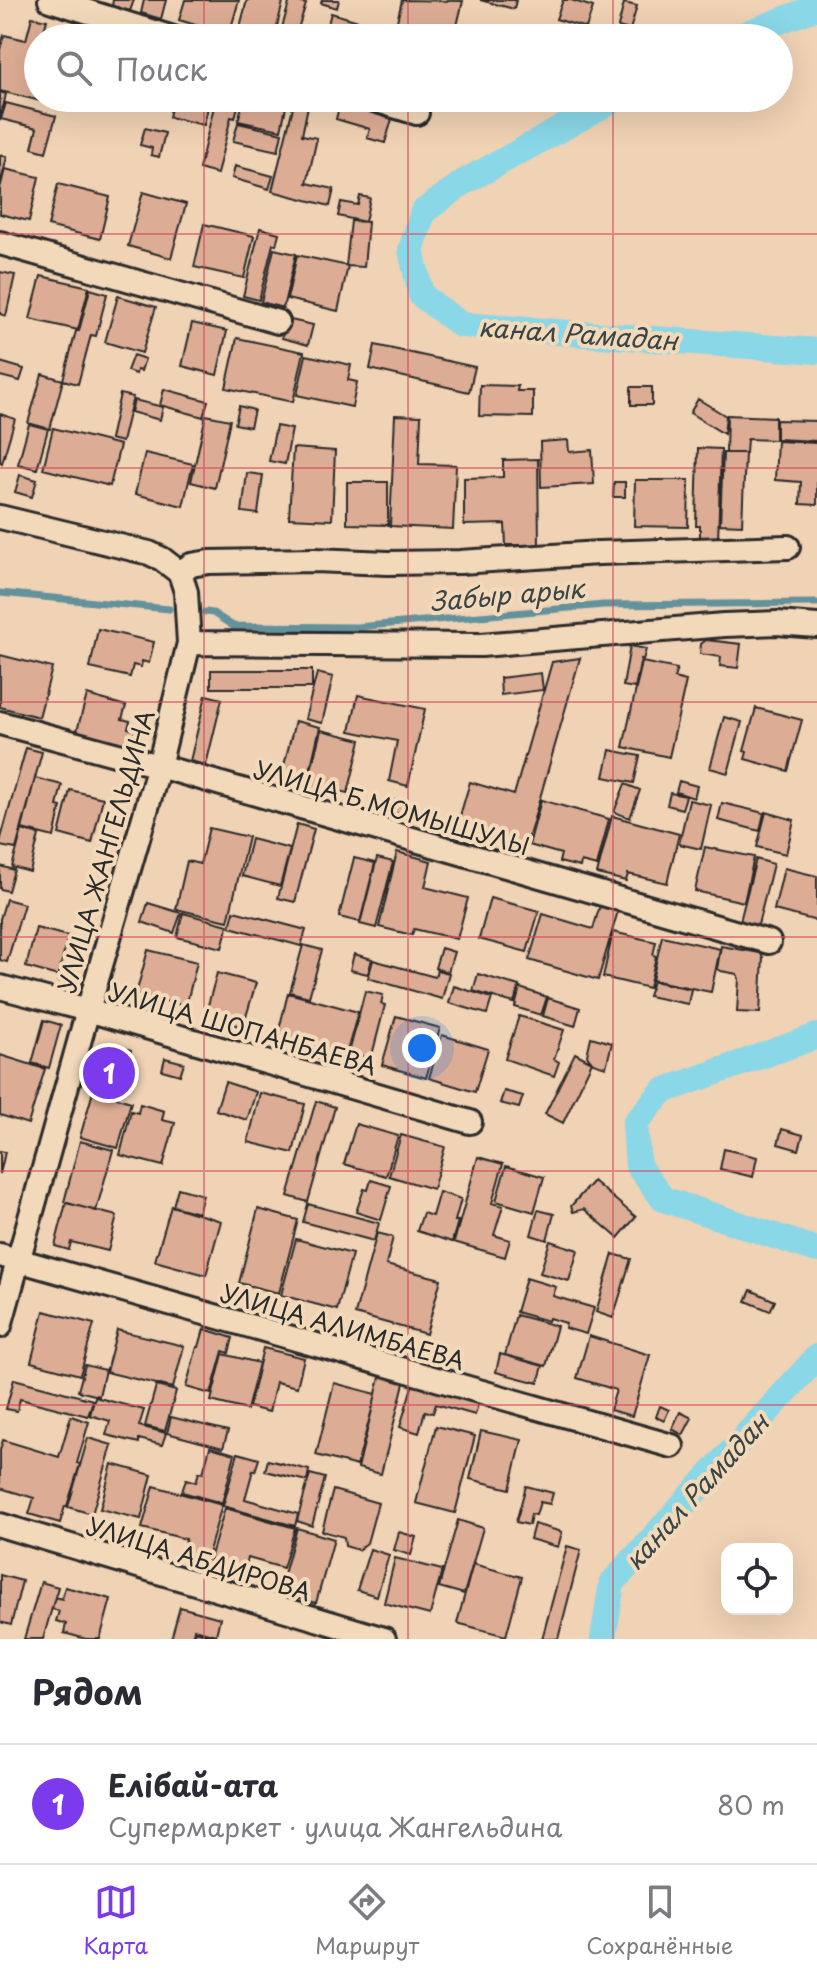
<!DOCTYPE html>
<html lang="ru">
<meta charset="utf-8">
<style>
:root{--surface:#fff;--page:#f7f7f7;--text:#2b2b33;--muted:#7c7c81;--line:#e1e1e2;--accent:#7c3aed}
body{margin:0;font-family:"Playpen Sans",sans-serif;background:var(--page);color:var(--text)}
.controls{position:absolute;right:24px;bottom:24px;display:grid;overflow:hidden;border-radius:16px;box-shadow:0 8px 32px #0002}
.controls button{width:72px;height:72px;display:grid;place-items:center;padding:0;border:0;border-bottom:2px solid var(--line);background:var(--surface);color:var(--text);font:40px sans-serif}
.you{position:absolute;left:422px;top:1048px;width:28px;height:28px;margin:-20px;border:6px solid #fff;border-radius:50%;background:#1a73e8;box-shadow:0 0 0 12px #1a73e833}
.badge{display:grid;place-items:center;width:52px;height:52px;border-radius:50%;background:var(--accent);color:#fff;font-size:26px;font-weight:700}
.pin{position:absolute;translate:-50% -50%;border:4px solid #fff;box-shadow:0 2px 8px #0006}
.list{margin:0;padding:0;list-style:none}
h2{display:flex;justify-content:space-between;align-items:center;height:104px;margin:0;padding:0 32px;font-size:34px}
h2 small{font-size:26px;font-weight:400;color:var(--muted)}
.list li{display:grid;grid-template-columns:52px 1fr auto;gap:24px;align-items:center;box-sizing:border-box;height:120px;padding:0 32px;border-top:2px solid var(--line)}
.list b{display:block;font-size:30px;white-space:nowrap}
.list p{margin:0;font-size:26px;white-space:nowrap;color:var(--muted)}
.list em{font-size:26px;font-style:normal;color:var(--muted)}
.icon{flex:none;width:44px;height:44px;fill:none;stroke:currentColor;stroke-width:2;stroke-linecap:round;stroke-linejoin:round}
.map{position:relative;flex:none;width:817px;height:1639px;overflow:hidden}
.search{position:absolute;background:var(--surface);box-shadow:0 8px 32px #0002;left:24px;right:24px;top:24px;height:88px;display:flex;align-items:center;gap:20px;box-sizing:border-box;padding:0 28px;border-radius:44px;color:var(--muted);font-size:30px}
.sheet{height:224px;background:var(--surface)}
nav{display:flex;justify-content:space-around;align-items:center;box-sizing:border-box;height:112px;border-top:2px solid var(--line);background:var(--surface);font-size:22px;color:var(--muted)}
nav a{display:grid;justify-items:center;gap:4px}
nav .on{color:var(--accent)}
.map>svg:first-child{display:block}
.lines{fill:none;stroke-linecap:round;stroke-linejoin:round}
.stream{stroke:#64929c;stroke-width:7}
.canal{stroke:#8ad7e8;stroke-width:26}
.building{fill:#ddac94;stroke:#2b2b2b;stroke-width:2}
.street-casing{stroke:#2b2b2b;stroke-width:28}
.street{stroke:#f2d9ba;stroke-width:22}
.grid{fill:none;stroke:#d1495b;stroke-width:2;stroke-opacity:0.55}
.labels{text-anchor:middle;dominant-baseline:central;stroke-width:8;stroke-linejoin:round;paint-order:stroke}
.street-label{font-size:24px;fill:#2b2b2b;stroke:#f2d9ba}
.water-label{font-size:26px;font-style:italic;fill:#394547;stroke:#f2d9ba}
</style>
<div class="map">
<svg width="817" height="1639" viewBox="0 0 817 1639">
<rect width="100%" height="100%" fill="#f0d2b4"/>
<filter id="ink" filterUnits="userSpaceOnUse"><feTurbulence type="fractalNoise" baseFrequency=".0125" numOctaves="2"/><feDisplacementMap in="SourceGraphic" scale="16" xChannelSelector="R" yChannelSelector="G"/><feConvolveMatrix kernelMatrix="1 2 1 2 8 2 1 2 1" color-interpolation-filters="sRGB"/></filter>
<g filter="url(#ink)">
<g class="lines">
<path class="stream" d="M0 593 169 609
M205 612 213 613 233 626 357 627 604 605 817 603"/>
<path class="canal" d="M734 38 817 7
M617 98 464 182 423 212 411 250 421 295 461 325 817 351
M817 1036 663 1091 635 1123 638 1166 663 1199 817 1250
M603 1639 612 1583 817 1357"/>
</g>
<path class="building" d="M113 0H134L130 11 112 6Z
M144 0H166L161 19 141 13Z
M185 0H239L229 35 179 20Z
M247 0H276L283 2 274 38H249L238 35Z
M290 0 306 4 295 38H279Z
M322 0H339L337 8 321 3Z
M402 0 463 1 454 38H393Z
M480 0H516L514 9Z
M563 0H571L593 7 586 28 556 19Z
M624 3 637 6 630 30 618 27Z
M331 13 386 29 384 38H324Z
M32 17 47 20 42 38H38V98H63L61 106 0 91V50L4 35 26 40Z
M0 92 6 94 0 121Z
M110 98H136L134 105Z
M173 98H210L204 125 169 117Z
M216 98H240L235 118 231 117 217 174 199 169Z
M244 98H288L281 130 238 121Z
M6 103 56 116 46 152 32 148 37 128 1 119Z
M294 103 308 106 302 135 317 138 307 183 334 189 330 206 272 191Z
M340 103 392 119 385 143 367 138 370 129 336 119Z
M238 123 282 133 278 151 233 141Z
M145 128 165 133 159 157 151 155 152 148 140 145Z
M0 155 7 157 0 186Z
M235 166 273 176 269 189 232 178Z
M5 169 39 177 29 221 0 214V189Z
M58 184 110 197 100 239 48 226Z
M143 192 186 204 171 258 128 246Z
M360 196 370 198 365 222 338 216 341 202 358 205Z
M351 221 368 222 364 267 346 266Z
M204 224 254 236 244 278 194 267Z
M260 228 279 233 276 245 273 244 259 300 243 296Z
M274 249 296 254 283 308 261 302Z
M297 255 348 266 338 311 287 299Z
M0 272 15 275 6 316 0 314Z
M41 276 89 287 78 330 30 319Z
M90 289 107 294 96 336 91 335 78 384 63 380 76 331H79Z
M118 296 156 307 142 353 105 342Z
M286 319 313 325 308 345 282 338Z
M192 323 227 331 217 375 182 366Z
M237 338 304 352 293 402 226 388Z
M375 345 475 367 469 392 370 369Z
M133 355 145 359 141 371 137 370 136 374 127 371Z
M306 355 351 365 348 380 357 382 352 407 297 395Z
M0 362 24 369 20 381 0 376Z
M42 374 63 380 50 429 28 423Z
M480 385 518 386 517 391H533V417L479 416Z
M631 387H652V405H631Z
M164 389 208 401 203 417 160 405Z
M120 394 133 397 122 442 110 439Z
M698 399 726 416 724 434 690 413Z
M134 400 163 407 160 420 131 412Z
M239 406 254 410 250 427 235 424Z
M0 414 15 419 2 463 0 462Z
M206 415 230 420 215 488 191 482Z
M395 415 421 416 419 464 456 465 453 529 390 526Z
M727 415 775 417V440L747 439 746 453H726Z
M776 420 817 421V441L776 439Z
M29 424 48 429 37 469 18 464Z
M276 426 292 429 285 464 269 461Z
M53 428 120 445 110 486 43 469Z
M568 440 569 452 592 450 594 484 541 487 540 442Z
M777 441 817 443V505L800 504 801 482 775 480Z
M293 448 335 451 332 520 289 518Z
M698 448 721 449 718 540 700 539V526H696Z
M145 453 193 464 183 506 135 494Z
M723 453H745L742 525 720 524Z
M538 459 539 545H506L505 524 464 525V478L503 477V460Z
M247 473 263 475 258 514 242 512Z
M20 475 37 480 32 497 15 492Z
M635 480H689L688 527 634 526Z
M347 482H388V525L347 524Z
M614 482H625V497H613Z
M98 629 154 642 149 663 142 661 141 667 133 665 130 677 90 668Z
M706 640 741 644 738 668 720 666 721 657 700 654 701 644Z
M630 646 646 649 643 660 641 659 635 688 623 686Z
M0 655 52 668 39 717 0 707Z
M580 658 525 850 499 843 500 838 457 826 470 782 514 795 552 662Z
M642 662 677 669 674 678 686 681 669 757 623 747Z
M211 670H312V688H211Z
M317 673 333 677 322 723 305 719Z
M541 673 543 690 501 695 500 678Z
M87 695 126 706 122 719 130 721 128 728 136 730 130 749 76 734Z
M206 695 222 699 206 765 190 761Z
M358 695 425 709 408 786 389 781 397 741 350 731Z
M756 708 802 720 788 771 745 759 747 752 744 751Z
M724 717 742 722 728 773 710 768Z
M295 721 320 727 306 788 280 782Z
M321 730 361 740 348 793 327 788 325 795 306 790Z
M26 748 42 752 16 849 0 846V842Z
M610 750 640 756 634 783 604 777Z
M35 778 62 785 57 806 61 807 54 837 22 829Z
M679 781 697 786 694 798 676 792Z
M625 784 640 790 630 818 614 812Z
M70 790 103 798 92 843 59 834Z
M670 793 686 796 682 809 667 805Z
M394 800 406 803 402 815 391 812Z
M541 800 609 819 597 866 581 862 580 867 559 862 561 854 529 845Z
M689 800 711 805 701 849 679 844Z
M722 803 764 813 760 831 718 820Z
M766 812 794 820 786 854 757 847Z
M612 816 679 834 667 883 628 874 626 881 597 874Z
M297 824 314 829 295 902 278 898Z
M209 828 248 837 228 921 176 909 187 861 200 864Z
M22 830 39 835 30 872 12 867Z
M251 839 290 849 280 886 242 876Z
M705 847 754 857 744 902 695 891Z
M397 852 431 861 425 887 468 898 457 939 414 929 412 935 379 927Z
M354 858 375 863 360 922 339 917Z
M377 858 393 862 376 928 360 924Z
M756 859 773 864 757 929 739 925Z
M0 866 14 870 8 891 0 889Z
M784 868 817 876V921L774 910Z
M490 898 539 911 527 952 479 939Z
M6 899 24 904 7 962 0 960V919Z
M602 899 620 904 598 980 529 960 543 914 593 929Z
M148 903 181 913 174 933 142 922Z
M234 911 306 930 301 946 230 927Z
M183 913 228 925 222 948 177 937Z
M36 928 68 936 58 976 26 967Z
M613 932 656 942 653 955 656 956 649 988 603 977Z
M662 936 720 949 711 992 652 980Z
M303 945 322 950 309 997 290 992Z
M721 946 760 953 763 957 760 1013 737 1012 739 979 737 974 721 971 717 969Z
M441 948 454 952 448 972 435 968Z
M148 950 197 962 186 1006 136 994Z
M354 954 372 959 368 974 350 970Z
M373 960 435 977 437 970 449 973 442 999 368 978Z
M62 970 72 974 69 984 58 981Z
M217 973 256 983 243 1027 205 1016Z
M478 974 519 986 514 1003 473 991Z
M653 981 691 989 688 1004 648 996Z
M454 986 492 998 487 1014 449 1003Z
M520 988 547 997 541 1015 515 1007Z
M365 991 383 995 381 1004 385 1005 371 1059 349 1053Z
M288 993 358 1012 346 1055 339 1053 337 1063 313 1057 315 1048 277 1038Z
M548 998 580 1008 575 1026 543 1016Z
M396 1016 440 1028 426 1078 382 1065Z
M519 1016 564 1030 554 1059 559 1062 554 1076 505 1059Z
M44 1020 61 1025 49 1068 32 1063Z
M442 1035 488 1049 475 1092 429 1078Z
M591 1037 612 1043 606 1067 593 1063 588 1057 587 1055Z
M107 1043 131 1050 117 1098 131 1102 118 1148 80 1137Z
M575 1053 592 1062 563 1123 545 1114Z
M0 1055 45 1069 28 1124 0 1115Z
M165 1058 184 1063 180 1075 162 1070Z
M225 1082 256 1092 247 1120 216 1110Z
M504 1091 523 1096 519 1108 500 1103Z
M260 1093 305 1104 293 1153 248 1142Z
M316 1101 335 1107 308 1202 288 1196Z
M140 1104 164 1111 162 1120 175 1123 163 1166 120 1155 131 1111 138 1113Z
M356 1124 398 1136 386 1176 344 1164Z
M782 1129 803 1135 799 1150 778 1144Z
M401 1135 445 1147 433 1189 389 1176Z
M80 1141 113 1150 96 1211 64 1202Z
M724 1149 757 1157 753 1177 720 1169Z
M0 1151 5 1152 0 1174Z
M478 1157 503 1164 492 1203 503 1206 494 1235 510 1240 505 1257 454 1242Z
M506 1166 544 1177 534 1212 496 1201Z
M371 1180 391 1186 381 1220 356 1212 364 1189 368 1190Z
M593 1181 636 1217 618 1238 584 1209 573 1212 571 1206Z
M178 1188 203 1195 198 1213 173 1206Z
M439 1192 461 1199 455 1221H458L452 1242 417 1231 423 1213 432 1216Z
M66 1203 117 1216 108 1251 71 1242 69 1250 55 1246Z
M308 1204 379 1223 374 1241 303 1222Z
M171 1206 221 1221 206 1275 155 1261Z
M258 1209 298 1220 279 1293 239 1283Z
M538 1210 554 1214 547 1240 531 1235Z
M377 1233 393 1237 386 1265 441 1279 426 1334 355 1314Z
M296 1239 352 1254 337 1310 281 1295Z
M550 1241 578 1250 569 1281 540 1273Z
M613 1254 631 1259 613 1318 596 1312Z
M526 1278 556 1287 553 1296 594 1308 586 1334 565 1328 566 1323 549 1318 548 1321 516 1312Z
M751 1290 775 1301 770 1311 746 1301Z
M44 1311 94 1324 80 1375 31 1362Z
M516 1315 557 1326 546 1366 505 1355Z
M204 1329 233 1338 229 1353 223 1351 211 1394 186 1387 197 1347H199Z
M117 1330 184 1346 173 1388 106 1372Z
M589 1336 650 1355 632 1416 610 1410 616 1390 577 1378Z
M263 1348 304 1358 297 1387 276 1382 269 1412 249 1407Z
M223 1354 259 1363 247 1410 211 1401Z
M500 1354 543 1366 538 1383 496 1372Z
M85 1365 105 1370 99 1396 78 1391Z
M381 1373 405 1379 381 1474 358 1468Z
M14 1379 93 1400 88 1416 20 1399 17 1411 6 1409Z
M334 1383 376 1394 357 1466 316 1455Z
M413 1383 479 1401 475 1415 436 1404 433 1413 425 1411 419 1433 400 1427Z
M156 1386 176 1391 165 1431 145 1426Z
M95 1397 144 1410 139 1426 166 1433 162 1445 139 1439V1443L106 1435 110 1421 90 1415Z
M660 1406 669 1410 664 1421 656 1417Z
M680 1412 692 1418 683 1435 672 1429Z
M71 1416 89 1422 77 1463 80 1464 67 1506H65L60 1523 29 1514 34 1498 0 1488V1450L3 1440 59 1457Z
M171 1417 228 1431 223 1448 167 1433Z
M436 1426 475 1436 455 1513 416 1503Z
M481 1431 522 1440 510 1489 470 1479Z
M88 1438 112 1445 92 1514 68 1507Z
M210 1447 235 1454 222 1503 182 1492 186 1479 196 1482 199 1472 203 1473Z
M238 1453 259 1459 255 1471 253 1470 245 1499 298 1514 295 1526 223 1506Z
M268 1460 309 1470 307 1481 265 1471Z
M112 1464 152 1475 141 1519 100 1509Z
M310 1474 325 1478 312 1526 297 1521Z
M154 1486 222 1505 205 1565 180 1558 186 1539 142 1528Z
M526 1486 553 1493 550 1504 540 1502 536 1515 531 1514 529 1525 516 1522Z
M333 1490 378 1503 367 1543 358 1550 345 1546 344 1537 322 1531Z
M225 1508 295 1528 283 1568 248 1558 242 1579 207 1569Z
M458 1520 483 1528 464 1594 439 1587Z
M534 1524 562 1532 558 1547 530 1539Z
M297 1528 334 1539 316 1603 279 1592Z
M399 1532 416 1537 411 1555 394 1550Z
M567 1546 581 1550 558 1639H542Z
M370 1549 389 1555 377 1596 357 1590Z
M395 1558 442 1570 430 1615 384 1603Z
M473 1564 522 1577 506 1636 457 1623Z
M0 1575 22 1581 11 1625 0 1622Z
M41 1582 58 1587 43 1639H24Z
M65 1587 111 1599 100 1639H86L64 1633 66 1624 56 1621 59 1611 52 1609 55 1597 62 1599Z
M180 1607 220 1618 216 1635 194 1629 192 1639H171Z
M195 1631 223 1639H193Z"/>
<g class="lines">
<g class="street-casing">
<path id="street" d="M50 0 173 38
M368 98 417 113
M0 243 278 322
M0 517 149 553 162 559 180 573 186 592 189 643 159 766 88 1010 0 1326
M180 573 191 565 209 562 315 560 388 563 460 562 599 553 788 547
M189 643 481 645 724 625 777 623 817 626
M0 723 159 766 769 942
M0 987 88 1010 470 1122
M0 1255 672 1446
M0 1525 384 1639"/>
</g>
<use href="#street" class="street"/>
</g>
</g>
<path class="grid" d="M204 0V38M408 0V38M613 0V38M204 98V1639M408 98V1639M613 98V1639M0 234H817M0 468H817M0 702H817M0 937H817M0 1171H817M0 1405H817"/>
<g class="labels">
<g class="street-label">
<text transform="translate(392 807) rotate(16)">УЛИЦА Б.МОМЫШУЛЫ</text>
<text transform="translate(105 851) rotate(-74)">УЛИЦА ЖАНГЕЛЬДИНА</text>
<text transform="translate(243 1028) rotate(16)">УЛИЦА ШОПАНБАЕВА</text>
<text transform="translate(343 1326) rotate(16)">УЛИЦА АЛИМБАЕВА</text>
<text transform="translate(199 1558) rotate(17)">УЛИЦА АБДИРОВА</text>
</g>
<g class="water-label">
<text transform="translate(578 333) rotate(4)">канал Рамадан</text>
<text transform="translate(507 594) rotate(-5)">Забыр арык</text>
<text transform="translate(696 1491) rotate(-48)">канал Рамадан</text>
</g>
</g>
</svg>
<div class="controls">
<button><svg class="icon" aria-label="locate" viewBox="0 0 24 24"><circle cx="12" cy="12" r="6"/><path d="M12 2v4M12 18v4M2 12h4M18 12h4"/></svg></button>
</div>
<div class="you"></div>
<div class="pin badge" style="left:109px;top:1073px">1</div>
<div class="search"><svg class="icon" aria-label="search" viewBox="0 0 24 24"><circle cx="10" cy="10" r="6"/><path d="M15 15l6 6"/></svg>Поиск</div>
</div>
<section class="sheet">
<h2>Рядом<small></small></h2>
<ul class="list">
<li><span class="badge">1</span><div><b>Елібай-ата</b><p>Супермаркет · улица Жангельдина</p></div><em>80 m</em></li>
</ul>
</section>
<nav>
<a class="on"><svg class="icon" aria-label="map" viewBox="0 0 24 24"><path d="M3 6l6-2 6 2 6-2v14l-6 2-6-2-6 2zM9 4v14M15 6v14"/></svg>Карта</a>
<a><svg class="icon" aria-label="directions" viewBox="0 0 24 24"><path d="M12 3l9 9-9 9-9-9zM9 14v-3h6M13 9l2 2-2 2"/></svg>Маршрут</a>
<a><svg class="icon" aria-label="saved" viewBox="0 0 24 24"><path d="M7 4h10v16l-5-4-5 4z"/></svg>Сохранённые</a>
</nav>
